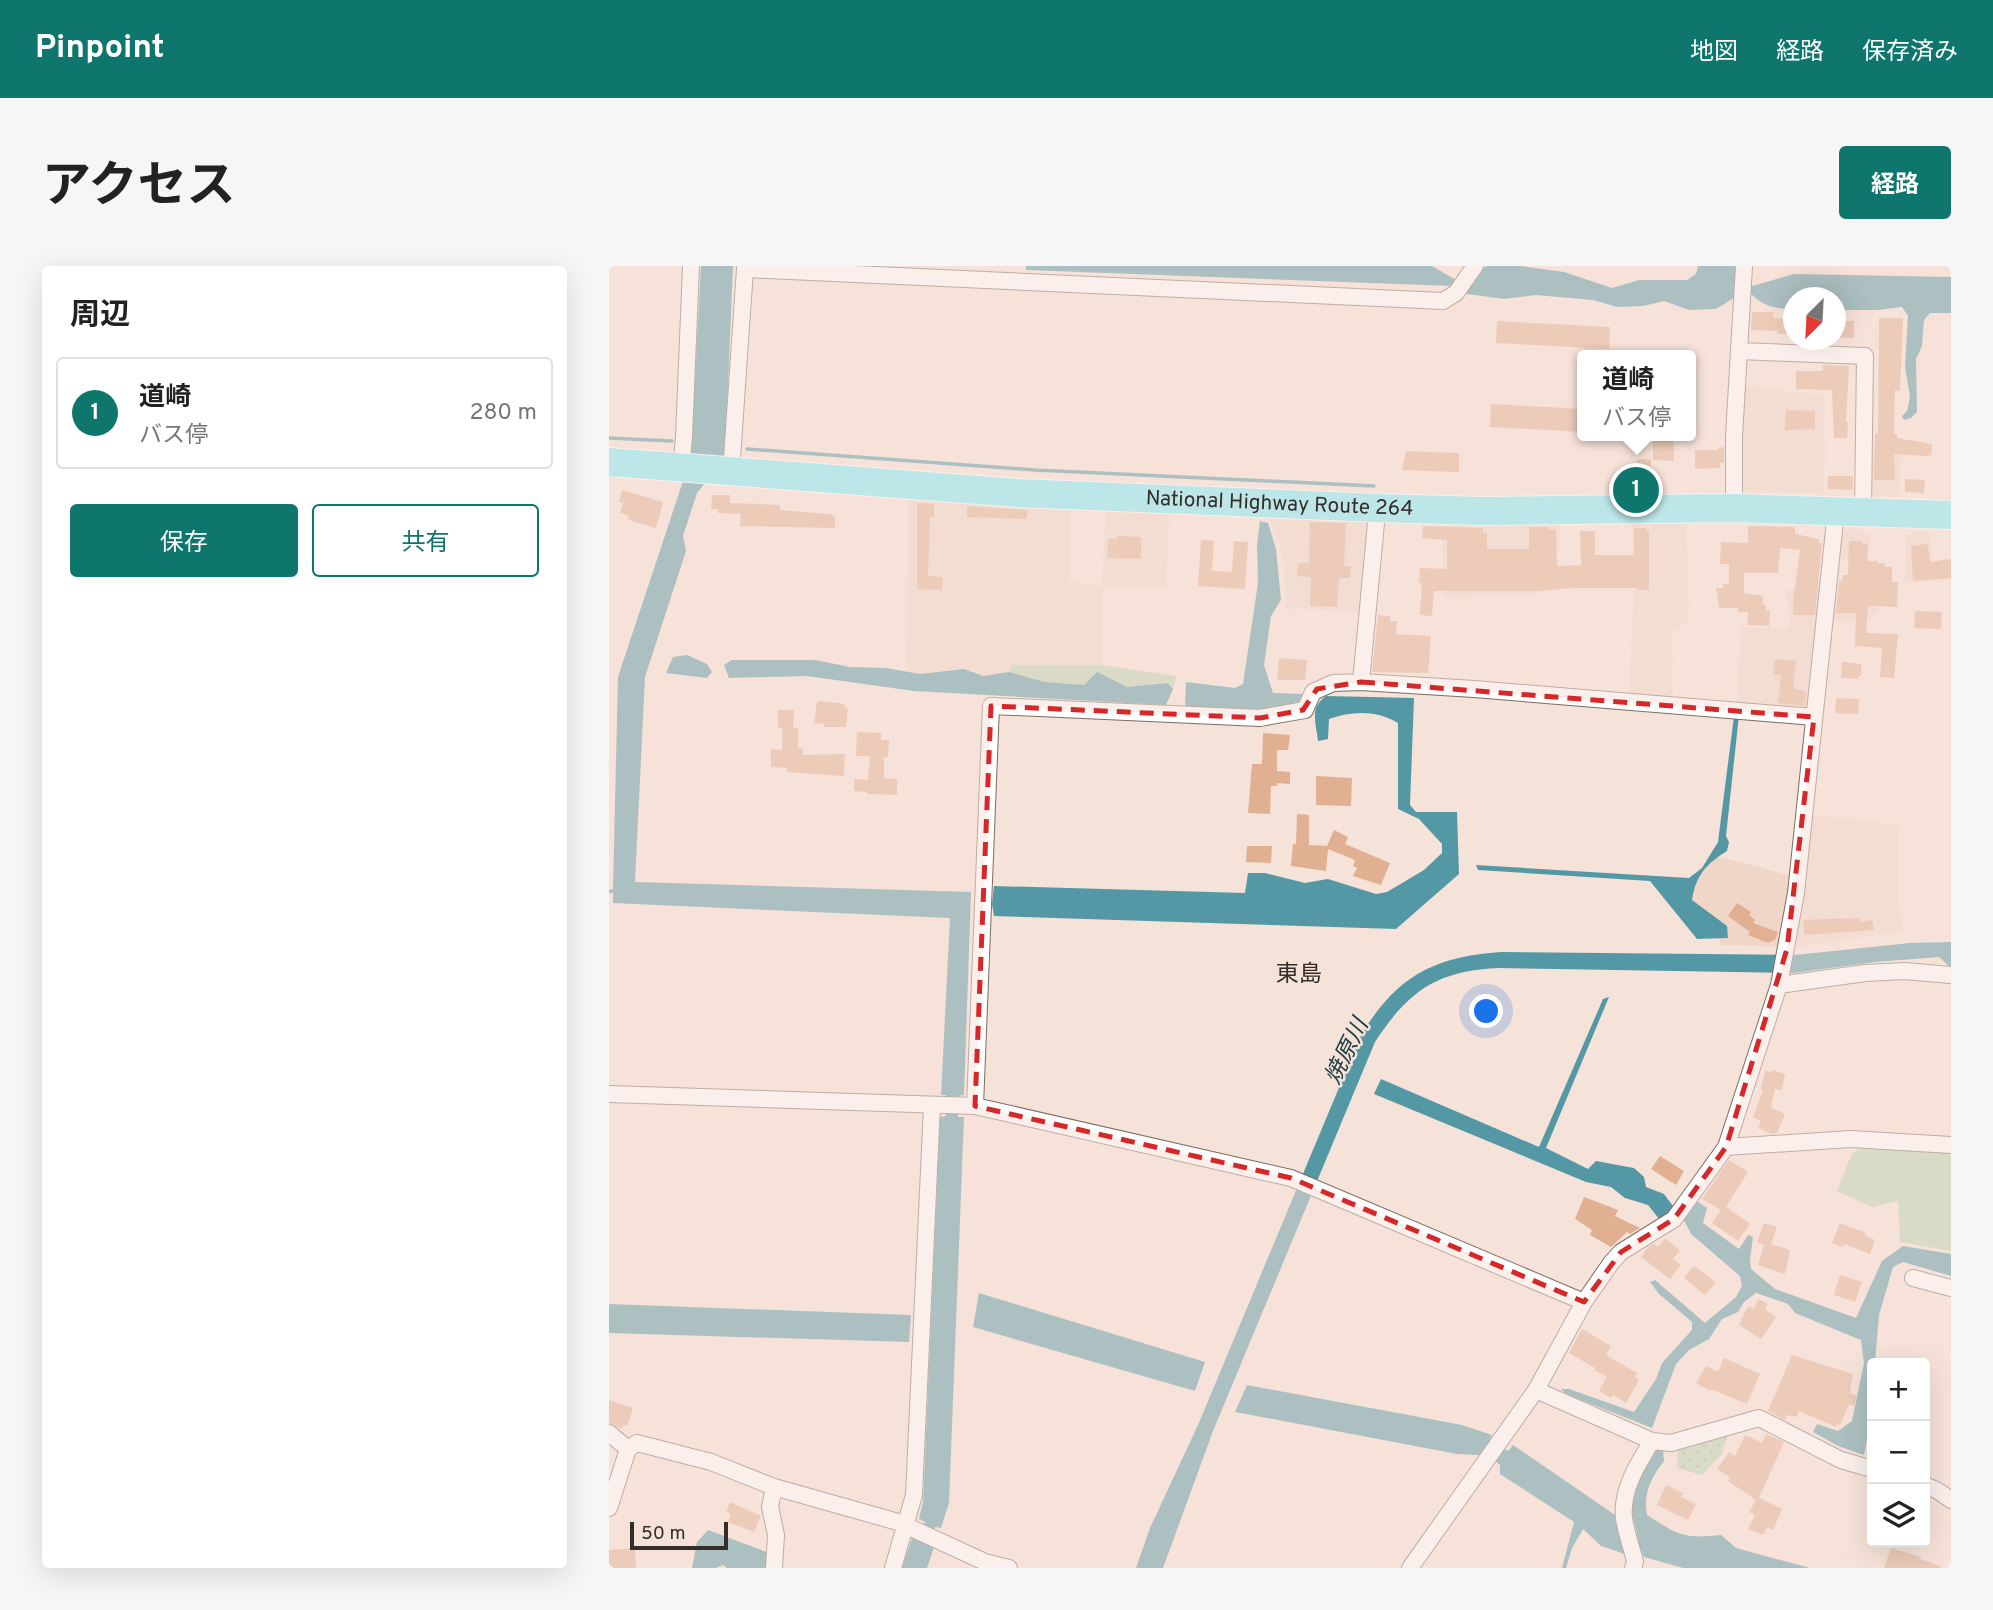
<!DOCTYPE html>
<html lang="ja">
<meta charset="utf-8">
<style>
:root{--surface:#fff;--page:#f6f6f6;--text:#222;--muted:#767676;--line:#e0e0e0;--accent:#0f766e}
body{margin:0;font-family:Overpass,"Noto Sans JP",sans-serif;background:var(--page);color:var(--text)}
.controls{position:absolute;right:21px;bottom:21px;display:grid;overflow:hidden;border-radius:7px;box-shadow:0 7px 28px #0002}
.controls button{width:63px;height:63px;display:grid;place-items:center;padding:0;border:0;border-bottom:2px solid var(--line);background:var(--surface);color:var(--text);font:35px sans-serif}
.compass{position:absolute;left:1174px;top:21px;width:63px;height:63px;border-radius:50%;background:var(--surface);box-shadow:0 7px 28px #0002;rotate:204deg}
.scale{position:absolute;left:21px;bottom:18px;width:98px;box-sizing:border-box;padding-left:7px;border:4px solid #342d29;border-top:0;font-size:19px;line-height:24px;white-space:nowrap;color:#342d29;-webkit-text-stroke:5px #f5e2d8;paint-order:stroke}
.you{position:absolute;left:878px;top:746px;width:24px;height:24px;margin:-18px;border:5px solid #fff;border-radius:50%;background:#1a73e8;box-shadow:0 0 0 10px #1a73e833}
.badge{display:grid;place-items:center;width:46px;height:46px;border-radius:50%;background:var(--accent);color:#fff;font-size:23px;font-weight:700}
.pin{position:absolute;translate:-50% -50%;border:4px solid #fff;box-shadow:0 2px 7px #0006}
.popup{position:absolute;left:968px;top:84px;width:119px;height:91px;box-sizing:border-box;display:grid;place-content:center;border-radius:7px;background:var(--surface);filter:drop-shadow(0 2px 5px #0005);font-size:23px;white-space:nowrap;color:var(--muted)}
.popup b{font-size:26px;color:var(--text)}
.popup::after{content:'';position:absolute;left:50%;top:100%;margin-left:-14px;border:14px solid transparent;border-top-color:var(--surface)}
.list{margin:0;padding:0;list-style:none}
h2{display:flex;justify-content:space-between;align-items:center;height:91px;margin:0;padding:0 28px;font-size:30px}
h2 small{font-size:23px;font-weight:400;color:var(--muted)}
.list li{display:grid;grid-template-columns:46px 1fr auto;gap:21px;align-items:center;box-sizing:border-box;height:112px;margin:0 14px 14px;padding:0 14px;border:2px solid var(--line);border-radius:7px}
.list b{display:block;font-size:26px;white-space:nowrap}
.list p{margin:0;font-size:23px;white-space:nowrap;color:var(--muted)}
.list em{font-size:23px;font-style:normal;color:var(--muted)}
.actions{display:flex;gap:14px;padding:21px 28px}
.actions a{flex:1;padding:16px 0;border:2px solid var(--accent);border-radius:7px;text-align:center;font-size:24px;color:var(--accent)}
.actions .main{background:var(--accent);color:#fff}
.icon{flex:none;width:38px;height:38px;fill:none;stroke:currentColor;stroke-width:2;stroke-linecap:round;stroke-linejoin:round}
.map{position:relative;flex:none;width:1342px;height:1302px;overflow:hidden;border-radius:7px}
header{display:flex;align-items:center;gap:42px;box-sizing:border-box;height:98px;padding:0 35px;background:var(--accent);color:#fff}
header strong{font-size:33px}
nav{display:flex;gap:38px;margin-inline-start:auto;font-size:24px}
.intro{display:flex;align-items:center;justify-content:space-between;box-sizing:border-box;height:168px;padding:0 42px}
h1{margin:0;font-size:49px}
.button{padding:18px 32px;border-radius:7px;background:var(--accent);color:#fff;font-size:24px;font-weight:700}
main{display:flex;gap:42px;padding:0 42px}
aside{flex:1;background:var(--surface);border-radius:7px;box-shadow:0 7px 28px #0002}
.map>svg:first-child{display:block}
.built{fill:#efd6c7}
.green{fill:#b7d3b0}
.garden{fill:url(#garden-dots)}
.water{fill:#5598a5}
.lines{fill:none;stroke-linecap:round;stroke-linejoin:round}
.stream{stroke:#5598a5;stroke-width:3.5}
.building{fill:#e1af91}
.street-casing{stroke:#7c6d63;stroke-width:18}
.highway-casing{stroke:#fff;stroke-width:30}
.street{stroke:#fff;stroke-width:16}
.highway{stroke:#78eafc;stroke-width:28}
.marked{fill:none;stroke:#d62828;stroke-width:5;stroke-dasharray:14 9;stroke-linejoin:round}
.labels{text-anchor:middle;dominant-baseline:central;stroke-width:5;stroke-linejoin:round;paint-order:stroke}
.street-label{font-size:21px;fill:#342d29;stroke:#f5e2d8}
.neighbourhood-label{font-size:23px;fill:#342d29;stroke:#f5e2d8}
.water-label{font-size:23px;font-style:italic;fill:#1a3b42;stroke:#f5e2d8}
</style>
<header>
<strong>Pinpoint</strong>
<nav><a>地図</a><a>経路</a><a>保存済み</a></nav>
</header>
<div class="intro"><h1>アクセス</h1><a class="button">経路</a></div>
<main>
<aside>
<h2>周辺<small></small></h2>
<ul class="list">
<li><span class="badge">1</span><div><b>道崎</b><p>バス停</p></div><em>280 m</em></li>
</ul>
<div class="actions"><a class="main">保存</a><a>共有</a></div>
</aside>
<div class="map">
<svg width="1342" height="1302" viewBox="0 0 1342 1302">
<defs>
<pattern id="garden-dots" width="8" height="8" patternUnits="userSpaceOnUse" patternTransform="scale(1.75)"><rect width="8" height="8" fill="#b7d3b0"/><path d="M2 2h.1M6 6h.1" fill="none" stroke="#9eb597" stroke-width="1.8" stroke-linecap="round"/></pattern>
</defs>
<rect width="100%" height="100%" fill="#f5e2d8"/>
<path class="built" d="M1133 120 1216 129 1215 227 1129 225Z
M1259 186H1292L1290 231 1259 229Z
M299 230 462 240 460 314 493 321 497 242 560 245 557 322 494 321 491 424 298 413Z
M659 249 761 253 754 346 677 342 674 287Z
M833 253 951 254V284H929L930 329 834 331Z
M1023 255H1077L1080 356 1063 365 1064 434 1020 431 1025 326Z
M1243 262 1261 269 1260 295 1226 294 1228 266Z
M1320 264 1325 314 1296 317 1297 268Z
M1222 322 1225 328 1269 329V346L1256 355H1209L1200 446 1128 439 1132 361 1180 363 1181 355 1177 324Z
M1199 548 1290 559V641L1294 665 1189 681 1111 679V659L1072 632 1104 589 1182 610Z"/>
<path class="green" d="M402 399H492L567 410 564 423 559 417 518 421 488 407 475 419 436 416 400 406Z
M1258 879 1342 883V985L1291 976 1289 935 1263 941 1228 925 1243 887Z"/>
<path class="garden" d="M1119 1167 1113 1188 1093 1209 1068 1202 1069 1179Z"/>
<path class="water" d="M92 0H124L116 192 88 227 74 270 77 285 36 411 26 616 362 626 355 829 349 830V851H355L340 1237 332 1262 326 1261 320 1279 325 1281 318 1302H293L303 1272 309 1274 316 1256 310 1253 314 1236 331 851 337 850V829H332L341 652 4 637V627H0V624L4 623 9 411 82 191Z
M417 0H823L857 20 877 0H911L955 6 1003 22 1030 14H1078L1087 8 1089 0H1126L1129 19 1140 21 1185 8 1342 11V47H1321L1315 54 1313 80 1307 93 1308 146 1302 152 1295 154 1293 150 1298 145 1301 131 1296 101 1299 50 1293 41 1269 44H1227L1226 32H1184V43C1166 43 1154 40 1141 27L1128 28 1125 32 1107 43 1080 44 1055 35 1034 40 1008 41 984 34 927 29 895 33 858 28 843 20 417 4Z
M651 255 659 257 667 283 672 334 662 350 655 399 664 427 695 428 688 442 638 444 576 440 577 416 626 422 634 418 649 317 648 279Z
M78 389 98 398 103 406 98 412 57 407 64 391Z
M123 394H206L241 401 277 402 311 408 355 403 374 410 400 406 436 416 475 419 488 406 518 421 559 417 564 423 557 439 305 425 198 410 120 412 115 399Z
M717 430 805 432 801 539 807 546H848L850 608 787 663 385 650 383 638 385 620 636 627 639 607H656L696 617 719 613 767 628 778 626 815 604 833 587V578L810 553 789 543V457C767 444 743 445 720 453L719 473 709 475C707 456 700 442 717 430Z
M1130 449 1117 570 1120 576 1118 585C1097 598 1087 609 1083 634L1118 660 1119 672 1088 673 1041 615 869 604 867 599 1080 612 1093 602 1109 576 1125 450Z
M1342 676V702L1330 691 1266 696 1185 707 890 702C828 705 800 724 766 776L604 1165 554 1302H527L541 1262 589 1159 752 769C788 710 824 691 892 686L1186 689 1301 677Z
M1000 731 937 882 979 903 987 895 1025 902 1035 911 1037 921 1055 928 1064 940 1080 948 1088 935 1098 942 1094 957 1130 983 1139 969 1144 971 1141 993 1142 1003 1166 1023 1247 1052 1273 995 1294 980 1342 988V1010L1294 996 1284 1001 1270 1049 1266 1097H1263V1148L1255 1189 1229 1180 1204 1166 1208 1158 1229 1165 1243 1155 1255 1097 1252 1074 1186 1047 1179 1038 1147 1027 1135 1036 1129 1046 1113 1053 1100 1073 1080 1084 1067 1098 1043 1162 957 1128 952 1123H960L1025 1146 1047 1113 1053 1097 1083 1064V1056L1050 1028 1041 1016 1046 1014 1096 1057 1127 1031 1133 1020 1131 1010 1082 968 1076 956 1061 947 1051 954 1039 939 1016 932 1002 921 977 916 765 828 772 813 930 881 994 733Z
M370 1027 596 1096 586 1125 364 1061Z
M0 1038 302 1049 300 1076 0 1067Z
M638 1119 853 1159 883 1169 881 1173 899 1185 904 1179 1009 1251 1013 1271 1028 1269C1026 1258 1022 1246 1022 1236 1024 1218 1032 1190 1048 1182L1054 1184 1055 1195C1042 1212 1034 1227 1038 1249 1069 1269 1074 1273 1112 1269L1127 1282 1201 1302H1074L1035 1291 1029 1276 1015 1277 1016 1288 992 1280 974 1263 963 1282 957 1302H953L965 1256 891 1208V1199L874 1185 871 1189 848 1188 626 1146Z
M99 1264 160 1287 156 1302H118L114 1299 107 1302H83L88 1276Z"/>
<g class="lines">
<path class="stream" d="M0 172 63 175
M138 183 426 204 765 220"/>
</g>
<path class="building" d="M1143 46H1164V52L1185 53V68H1169V65L1142 64Z
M1270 52H1294L1291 125 1286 124 1285 168H1288V172L1323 178 1322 189 1318 190 1285 188 1286 214H1265L1266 168H1269Z
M888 55 1001 61 1000 83 887 77Z
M1227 55H1245V72H1227Z
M1214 99 1240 100 1237 156H1239L1238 172H1225L1223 124 1187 123V105H1214Z
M882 138 973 143V166L881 161Z
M1177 144 1206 145V163L1176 164Z
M1044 170H1065V195L1044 194Z
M1115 181V197H1111V202L1086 203V184H1109V182Z
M797 185 850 187V206L793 204Z
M1028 193H1042V222H1029Z
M1219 210H1244V224L1218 223Z
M1296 213 1316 214 1315 227 1296 226Z
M13 224 54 236 47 262 26 256 19 253 20 250 11 247 14 237 10 236Z
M103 229H121V237L171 239V244L220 248 226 250V262L131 260 132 248 109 247V243H102Z
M308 237 325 238V251H321L319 310 334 311 333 324 308 323Z
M358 240 418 244V253L358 251Z
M701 256 737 257 735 300H742L741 312H730L728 341 701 340 702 311 688 310 689 297H700Z
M814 260 874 262V267H878V283H920V261H939V263L947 264 948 300 972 299 971 265H986V289H1025V262H1037V265H1040V324H1029V322H964L929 325H825L823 350 811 349 813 317H810L811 302 838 303V274L813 272Z
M1139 260 1186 261V268L1210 273V277H1213L1206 349H1184V335L1191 284 1171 282 1169 307H1135V327L1154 330V339H1157V345H1161L1160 360 1138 359 1139 346H1129V342H1110L1107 322H1114V318H1120V298H1111L1112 276 1139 277Z
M508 270 532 271V293L498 292 499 273H508Z
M592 274 605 275 603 305 623 306 625 275 639 276 636 323 589 320Z
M1240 275H1253V278H1259L1258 295H1269V297H1276V301H1283V316H1289L1288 341 1259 340 1257 367 1289 368 1285 412 1271 411 1273 382 1246 380 1247 347H1227L1230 315H1233L1234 309H1239Z
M1319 278 1321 296 1342 293V312L1304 315 1302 280Z
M1306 345 1333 346 1332 363 1305 362Z
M769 349 781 350V355H788L787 368 822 370 819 407 763 406Z
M670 392 698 394 696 414H668Z
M1166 393 1187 395 1184 422 1197 426 1196 440 1169 437 1172 409H1164Z
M1233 396 1252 398V410H1249V413L1232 412Z
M1227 432 1250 433 1249 448 1226 447Z
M212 435 236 438V441L239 442 237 461H215V458L205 457 208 436Z
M169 444H185L184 462H189V482L194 483 193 489 236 488 235 510 178 506V502L162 501V483L173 484V462L169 461Z
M248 466 272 467V474H280L279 491H275V512L288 513V529L258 528V526L245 525V513L259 514 261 490H247Z
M654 467 681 469 679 484H668V505L681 506V518L668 517V520H662L661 548 639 547 643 498H653Z
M707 510 743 512 742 540 707 539Z
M688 548 700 549V579L718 580 725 564 739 571 736 578 781 597 772 619 744 610 748 602 744 600 746 594 719 583 717 605 682 600 684 578H687Z
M638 580H663L662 597 637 596Z
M1128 637 1142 646 1140 649 1146 654 1144 657 1169 666 1166 674 1159 677 1139 669 1141 666 1119 650Z
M1251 652V656L1263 654 1265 664 1195 669 1194 654Z
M1163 804 1176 808 1173 824 1166 823 1162 842 1176 848 1168 867 1163 868 1149 862 1152 855 1144 851 1154 824 1152 823 1156 805 1162 806Z
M1051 890 1075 905 1067 919 1042 903Z
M1120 894 1139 906 1117 941 1141 958 1129 975 1103 957 1112 944 1093 933Z
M975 931 1009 944 1006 950 1031 962 1021 968 1018 966 1002 981 981 969 983 964 966 953Z
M1155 957 1168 961 1162 978 1181 984 1176 1008 1149 999 1155 979 1148 976Z
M1231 957 1257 967 1256 970 1266 974 1261 988 1235 978 1234 981 1223 977Z
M1056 972 1071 984 1064 993 1072 999 1061 1013 1032 991 1039 981 1045 978 1049 981Z
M1085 1000 1107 1016 1096 1029 1075 1012Z
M1231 1009 1253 1016 1246 1036 1225 1029Z
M1150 1033 1159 1038 1156 1043 1167 1051 1152 1073 1130 1059 1139 1040 1144 1043Z
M973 1063 1002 1080 997 1089 1028 1107 1026 1111 1030 1114 1017 1137 1004 1129 1002 1132 990 1125 998 1111 985 1104 986 1102 960 1087Z
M1183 1089 1244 1108 1241 1127 1248 1130 1245 1140 1240 1138 1231 1159 1228 1158 1227 1161 1190 1145 1188 1151 1178 1149 1176 1154 1159 1145Z
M1115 1092 1151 1108 1138 1138 1102 1123 1101 1125 1087 1117 1097 1100 1109 1106Z
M0 1134 24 1142 18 1160 15 1159 13 1163 0 1157Z
M1157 1168 1175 1176 1150 1232 1173 1243 1164 1264 1158 1261 1154 1269 1139 1263 1146 1249 1140 1246 1147 1234 1119 1215 1121 1211 1108 1203 1120 1186 1126 1190 1136 1169 1153 1177Z
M1057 1219 1074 1227 1072 1231 1087 1238 1079 1254 1048 1239Z
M121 1236 152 1250 145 1266 119 1256 122 1248 117 1246Z
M26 1282 27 1302H0V1284Z
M1282 1282 1312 1291 1311 1293 1332 1300V1302H1275Z"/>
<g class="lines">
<g class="street-casing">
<path id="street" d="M1130 85 1256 90 1254 246
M72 202 75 171 82 0
M122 207 136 3 834 35 847 27 866 0
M1125 242V170L1135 0
M752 416 767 257 770 242
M1170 719 1256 707 1296 705 1342 709
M0 828 366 840 682 912 975 1036
M366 840 382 440 651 452 696 444 704 426 724 417 752 416 865 423 1205 451
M1117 881 1170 719 1187 627 1227 245
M1304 1012 1342 1022
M927 1124 1043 1175
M0 1167 19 1183
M1316 1219 1329 1225 1342 1234
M165 1221 161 1241 167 1269 165 1302
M0 1242 19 1183 28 1177 102 1196 165 1221 289 1256 376 1296 400 1302
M284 1302 305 1229 323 839
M801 1302 927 1124 975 1036 1002 997 1012 986 1065 953 1117 881 1242 873 1342 879
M1024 1302 1026 1296C1023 1282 1017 1267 1015 1252 1012 1224 1029 1197 1043 1175L1062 1177 1150 1152 1232 1194 1263 1203"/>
</g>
<g class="highway-casing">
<g id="highway">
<path id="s1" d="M0 196 409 227 770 242 872 245 1125 242 1342 249"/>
</g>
</g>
<use href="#street" class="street"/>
<use href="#highway" class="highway"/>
</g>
<path d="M0 0H1342V1302H0ZM752 416 1205 451 1178 683 1117 881 1065 953 1012 986 975 1036 682 912 366 840 382 440 651 452 694 444 708 423Z" fill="#f5e2d8" fill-opacity=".55" fill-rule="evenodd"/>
<path class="marked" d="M752 416 1205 451 1178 683 1117 881 1065 953 1012 986 975 1036 682 912 366 840 382 440 651 452 694 444 708 423Z"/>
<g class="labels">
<g class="street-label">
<text stroke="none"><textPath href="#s1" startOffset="672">National Highway Route 264</textPath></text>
</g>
<g class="neighbourhood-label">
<text x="690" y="709">東島</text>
</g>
<g class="water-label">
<text transform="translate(739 786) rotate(-64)">焼原川</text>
</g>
</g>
</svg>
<div class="controls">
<button>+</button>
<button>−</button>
<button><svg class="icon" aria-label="layers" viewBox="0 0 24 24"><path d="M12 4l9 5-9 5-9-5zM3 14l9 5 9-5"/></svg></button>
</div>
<svg class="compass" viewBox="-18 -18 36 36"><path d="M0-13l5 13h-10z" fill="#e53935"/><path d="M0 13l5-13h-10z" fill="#767676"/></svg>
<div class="scale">50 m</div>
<div class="you"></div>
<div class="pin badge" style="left:1027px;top:224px">1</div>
<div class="popup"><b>道崎</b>バス停</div>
</div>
</main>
